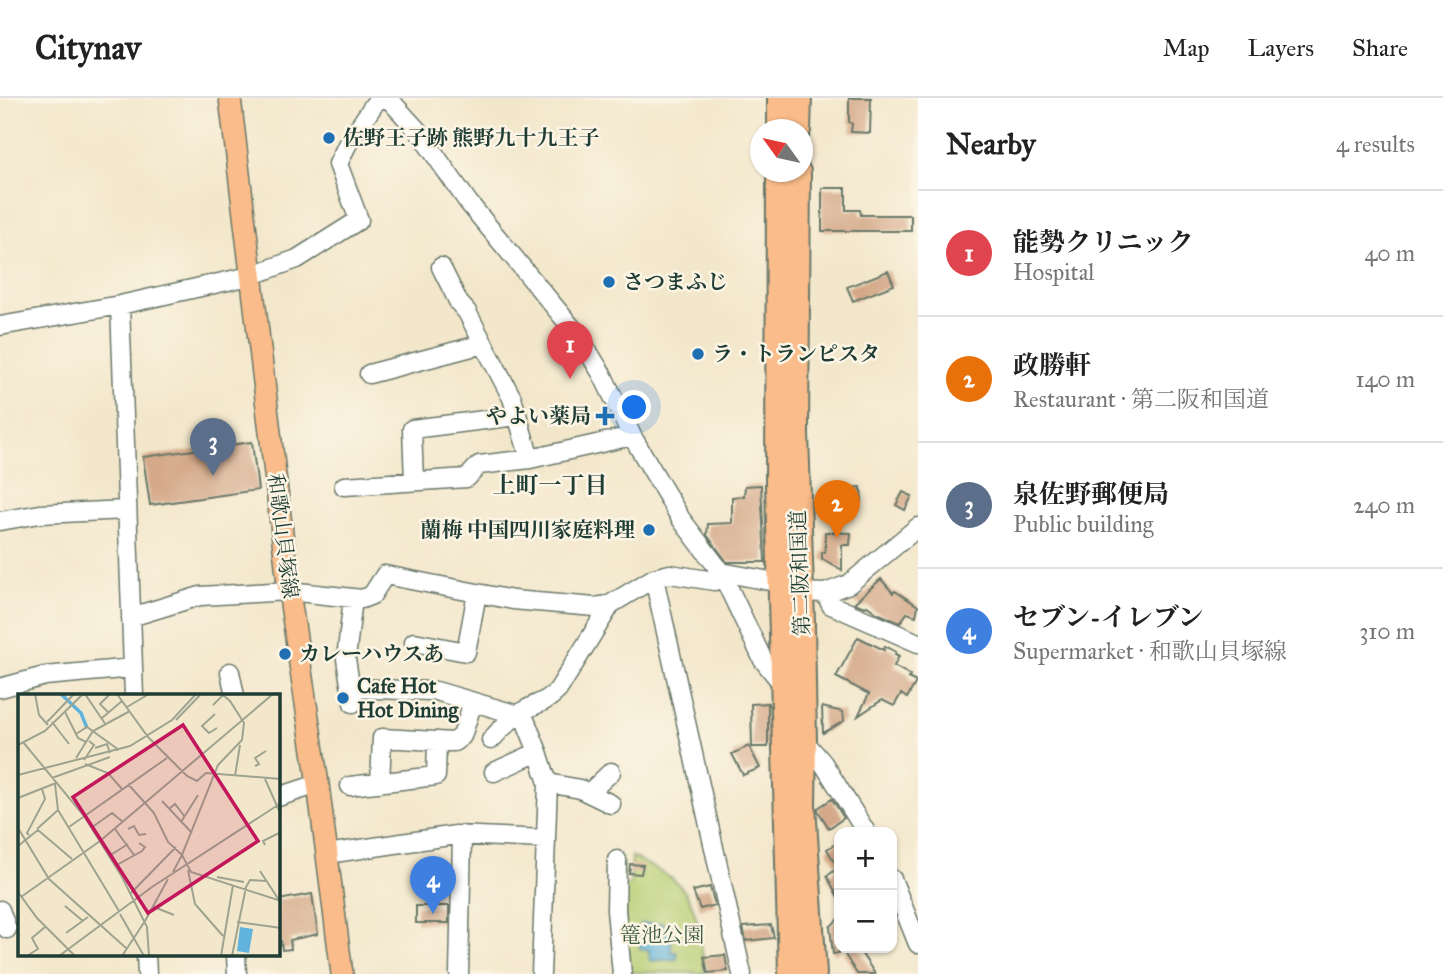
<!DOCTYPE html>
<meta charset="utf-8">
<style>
:root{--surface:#fff;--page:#f6f6f6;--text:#222;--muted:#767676;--line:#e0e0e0;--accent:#111827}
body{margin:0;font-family:"IM FELL Great Primer","Noto Serif JP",serif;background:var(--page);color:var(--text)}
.controls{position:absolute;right:21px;bottom:21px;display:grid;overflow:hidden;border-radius:14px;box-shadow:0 2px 5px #0004}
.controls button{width:63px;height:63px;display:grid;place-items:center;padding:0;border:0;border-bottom:2px solid var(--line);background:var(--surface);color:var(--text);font:35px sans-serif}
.compass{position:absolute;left:750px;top:21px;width:63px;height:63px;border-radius:50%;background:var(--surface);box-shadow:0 2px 5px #0004;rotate:303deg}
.you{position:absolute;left:635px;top:310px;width:24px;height:24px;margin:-18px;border:5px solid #fff;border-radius:50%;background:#1a73e8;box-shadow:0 0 0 10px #1a73e833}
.badge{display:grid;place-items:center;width:46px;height:46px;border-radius:50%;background:var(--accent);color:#fff;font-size:23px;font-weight:700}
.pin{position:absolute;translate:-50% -58px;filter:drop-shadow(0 2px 4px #0008)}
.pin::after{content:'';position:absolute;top:37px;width:24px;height:21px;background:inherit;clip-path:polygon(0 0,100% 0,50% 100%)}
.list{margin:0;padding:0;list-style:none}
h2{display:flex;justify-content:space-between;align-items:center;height:91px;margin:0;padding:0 28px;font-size:30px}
h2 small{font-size:23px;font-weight:400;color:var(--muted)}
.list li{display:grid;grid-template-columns:46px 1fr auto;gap:21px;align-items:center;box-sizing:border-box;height:126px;padding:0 28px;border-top:2px solid var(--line)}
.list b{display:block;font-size:26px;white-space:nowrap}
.list p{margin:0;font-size:23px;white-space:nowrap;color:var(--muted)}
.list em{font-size:23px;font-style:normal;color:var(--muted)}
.map{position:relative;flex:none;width:918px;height:876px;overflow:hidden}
header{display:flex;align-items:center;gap:42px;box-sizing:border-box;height:98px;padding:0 35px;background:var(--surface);border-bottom:2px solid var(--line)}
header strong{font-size:33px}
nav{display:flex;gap:38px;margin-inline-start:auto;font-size:24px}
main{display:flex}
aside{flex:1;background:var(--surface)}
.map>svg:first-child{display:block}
.green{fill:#b6cd72;stroke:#6a8553;stroke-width:2}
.water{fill:#60b3dc;stroke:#407888;stroke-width:2}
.building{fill:#d4a888}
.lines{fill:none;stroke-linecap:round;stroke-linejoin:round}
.minor-casing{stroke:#697869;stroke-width:21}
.major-casing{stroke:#697869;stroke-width:24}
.highway-casing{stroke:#697869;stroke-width:28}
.minor{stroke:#fff;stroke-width:18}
.major{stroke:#f9bc8a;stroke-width:21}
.highway{stroke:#f9bc8a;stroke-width:24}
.poi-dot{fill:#1f6fb2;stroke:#fcf5e5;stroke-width:2.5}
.labels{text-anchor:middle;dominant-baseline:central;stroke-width:5;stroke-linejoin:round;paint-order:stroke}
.poi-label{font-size:21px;font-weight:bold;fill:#1f3d34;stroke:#fcf5e5;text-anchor:start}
.street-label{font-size:21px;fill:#1f3d34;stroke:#fcf5e5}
.park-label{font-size:21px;fill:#3d5a40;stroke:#fcf5e5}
.neighbourhood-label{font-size:23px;font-weight:bold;fill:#1f3d34;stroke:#fcf5e5}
.inset-river{fill:none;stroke:#60b3dc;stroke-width:3.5}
.inset-road{fill:none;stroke:#9ea38f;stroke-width:2}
.view{fill:#c2185b;fill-opacity:0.15;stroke:#c2185b;stroke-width:3.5}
.inset-edge{fill:none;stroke:#1f3d34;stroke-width:3.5}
</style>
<header>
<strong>Citynav</strong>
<nav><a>Map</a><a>Layers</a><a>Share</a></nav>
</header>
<main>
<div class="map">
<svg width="918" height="876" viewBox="0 0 918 876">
<rect width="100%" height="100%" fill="#fcf5e5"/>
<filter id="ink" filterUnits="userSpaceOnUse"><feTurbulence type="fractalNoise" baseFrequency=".0143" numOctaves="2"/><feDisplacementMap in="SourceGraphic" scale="14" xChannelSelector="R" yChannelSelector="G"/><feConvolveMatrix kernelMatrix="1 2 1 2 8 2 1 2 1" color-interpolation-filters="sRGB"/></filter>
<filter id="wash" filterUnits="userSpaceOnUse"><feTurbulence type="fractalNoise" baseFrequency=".00686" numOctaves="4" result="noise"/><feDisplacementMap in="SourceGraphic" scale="28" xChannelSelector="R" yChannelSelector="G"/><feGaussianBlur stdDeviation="1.57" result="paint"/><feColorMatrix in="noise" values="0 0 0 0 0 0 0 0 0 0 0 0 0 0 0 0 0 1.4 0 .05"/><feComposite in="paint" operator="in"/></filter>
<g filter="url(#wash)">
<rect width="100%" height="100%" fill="#f3e7cb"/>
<path class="green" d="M632 758C645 766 670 777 679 787 701 810 700 845 705 875L629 874 623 789 630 787Z"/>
<path class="water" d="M663 825 664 834H672L671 854H677V861L650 863 649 852 640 851V826Z"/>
<g id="blocks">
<path class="building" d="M849 0H871L870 35 851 34 852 26 849 24Z
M822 90H846V112H860L861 117H911V133H822Z
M888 173 894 187 853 203 847 189Z
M252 344 258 392 150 407 143 359Z
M761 387 765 464H727L707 437 708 426 732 425V399L744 398 745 388Z
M861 389 862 403 837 405 836 391Z
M903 394 912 398 905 412 896 407Z
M825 434 851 435 850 447H842V472L822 461V454H825Z
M881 481 893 495 895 493 918 508 916 518 907 515 900 525 877 515 867 508 865 509 854 505Z
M858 539 884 552 885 548 896 554 895 556 899 558 894 568 910 577 908 580 916 584 907 600 901 596 894 608 882 602 858 618 869 596 836 579Z
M768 605V649H752L751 606Z
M822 609 843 614 844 623 823 635Z
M749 648 760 670 743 677 732 656Z
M832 701 844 720 829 730 818 713V710Z
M839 744V801L827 778 838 770 827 751Z
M630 766 643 767 641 776 629 775Z
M710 789 715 807 700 811 693 793Z
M312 796 318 836 290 842 291 851 282 852 281 843 278 844V802Z
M416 808H449V825H416Z
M839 820V855L833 856 830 829Z
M771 827 774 840 746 843 743 829Z
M854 850H858L875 876H857L844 855Z
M725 857 728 873 708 875 704 859Z"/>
</g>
</g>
<g filter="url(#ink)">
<use href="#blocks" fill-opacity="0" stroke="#697869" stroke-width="2"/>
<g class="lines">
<g class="minor-casing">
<path id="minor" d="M388 0 419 34 468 104 577 236 602 276 632 338 681 421 721 474 781 485 800 494 825 495 849 486 918 429
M441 169 459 205 467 214 512 300 530 361
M120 207 134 598
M0 228 120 207 250 178 297 161 359 122 338 66 347 47 375 5 381 0
M369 276 483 246
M414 383 412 331 517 318
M344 388 467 380 479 367 530 361 632 338
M0 423 40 416 127 412
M654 480 742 876
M825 495 831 507 918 545
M353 500 346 561 353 605
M131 519 200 498 289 493 362 501 372 497 385 477 513 502 595 509 611 506 654 480 670 476 714 483 721 474 763 562 783 587
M414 544 466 554 477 495
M230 574 235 598
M0 590 45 578 133 570
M351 590 429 593
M436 593 518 617 526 624 538 654
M491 642C501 630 512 620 525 612 539 604 547 604 558 592L611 506
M804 643 823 665 866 734
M494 674 538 654 548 685 541 876
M380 685 382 640 454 644 462 638 473 604
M548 685 580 691 611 706
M350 688 436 678 437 643
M589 695 611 674
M278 699 318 686
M327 756 456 737 545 741
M617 762 616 812 622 876
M892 781 918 846
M0 812 7 831
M146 857 147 876
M236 857 237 876
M459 876 462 737"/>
</g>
<g class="major-casing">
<path id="major" d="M230 0 289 493 318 686 342 876"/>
</g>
<g class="highway-casing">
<path id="highway" d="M780 32V0
M798 32 799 0
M779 74 778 388 791 876
M798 74 796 335 802 524 804 643 803 707 814 876"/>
</g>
<use href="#minor" class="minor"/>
<use href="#major" class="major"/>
<use href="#highway" class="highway"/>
</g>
</g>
<g class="poi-dot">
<circle cx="329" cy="40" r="7"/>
<circle cx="609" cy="184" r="7"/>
<circle cx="698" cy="256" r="7"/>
<path d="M601.5 307.5h7v7h7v7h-7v7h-7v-7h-7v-7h7z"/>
<circle cx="649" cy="432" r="7"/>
<circle cx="285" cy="556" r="7"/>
<circle cx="343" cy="600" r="7"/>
</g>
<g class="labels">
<g class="poi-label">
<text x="343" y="40">佐野王子跡 熊野九十九王子</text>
<text x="623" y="184">さつまふじ</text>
<text x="712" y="256">ラ・トランピスタ</text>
<text x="591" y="318" text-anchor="end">やよい薬局</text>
<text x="635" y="432" text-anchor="end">蘭梅 中国四川家庭料理</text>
<text x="299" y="556">カレーハウスあ</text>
<text x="357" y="588">Cafe Hot<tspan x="357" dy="24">Hot Dining</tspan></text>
</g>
<g class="street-label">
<text transform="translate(283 438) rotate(83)">和歌山貝塚線</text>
<text transform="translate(800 475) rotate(-92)">第二阪和国道</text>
</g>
<g class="park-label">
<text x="662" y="837">篭池公園</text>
</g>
<g class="neighbourhood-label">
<text x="550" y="387">上町一丁目</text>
</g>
</g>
<g transform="translate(18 596)">
<rect width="262" height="262" fill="#f3e7cb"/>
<path d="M222 233 235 235 231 259 219 257Z" fill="#60b3dc"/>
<path class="inset-river" d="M43 0 63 19 69 34"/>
<path class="inset-road" d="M17 0 21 21 30 31M67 0 88 31M99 0 130 43 169 82 179 87 188 79 263 85M195 11 205 1 212 7 226 29 224 46 200 71 164 161 173 178 263 207M109 13 131 0M47 18 60 44 68 48M90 18 82 10 92 0M197 20 184 32 191 39 199 34M84 24 104 7M158 26 183 0M29 28 56 0M34 28 51 50M58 40 69 33 101 56M5 48 66 122 104 183 129 233 131 262M0 51 27 37 65 0M77 54 89 50 92 59M58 64 75 37 112 17M66 66 76 51 71 47M67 70 90 79 104 95M237 72 241 70 237 64 248 57M0 81 112 52 154 26 178 0M217 82 222 51M34 84 92 63M247 85 263 121M37 90 40 116 101 217M110 90 136 119 150 148 164 161 155 178M0 104 38 89M144 107 174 139M151 115 157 110 167 123M163 128 180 101M51 133 149 64M0 134 31 185 108 254M73 134 94 119 105 128M19 135 40 116M97 135 116 161M110 135 116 132 121 141 128 140M11 141 9 139 27 105 24 95M82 147 255 0M247 151 245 147 263 138M0 152 20 136 54 165M91 162 110 150M97 172 124 157 127 153 121 149M170 176 177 210 205 242M242 177 261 206M199 183 226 188M0 198 19 224 57 262M113 199 158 153M3 203 82 147M47 212 65 227M136 213 156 221M102 220 126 262M127 227 150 185M219 228 263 234M48 239 70 223M9 262 20 255 14 244 27 233M41 262 134 193 263 109M104 262 127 227M203 262 215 191M214 262 228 193 232 186 248 187"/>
<path class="view" d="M165 31 240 147 130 219 55 103Z"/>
<rect width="262" height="262" class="inset-edge"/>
</g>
</svg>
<div class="controls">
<button>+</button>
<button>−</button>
</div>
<svg class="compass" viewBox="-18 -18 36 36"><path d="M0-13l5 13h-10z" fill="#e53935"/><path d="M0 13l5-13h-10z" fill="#767676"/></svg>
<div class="you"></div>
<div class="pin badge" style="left:570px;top:281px;background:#e0444e">1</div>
<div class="pin badge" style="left:837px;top:440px;background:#e8710a">2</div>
<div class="pin badge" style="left:213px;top:378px;background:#5c6f8a">3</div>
<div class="pin badge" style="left:433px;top:816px;background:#3f7fe0">4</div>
</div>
<aside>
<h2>Nearby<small>4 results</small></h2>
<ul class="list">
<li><span class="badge" style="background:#e0444e">1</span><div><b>能勢クリニック</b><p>Hospital</p></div><em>40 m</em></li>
<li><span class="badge" style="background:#e8710a">2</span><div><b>政勝軒</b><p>Restaurant · 第二阪和国道</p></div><em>140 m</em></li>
<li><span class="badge" style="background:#5c6f8a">3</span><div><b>泉佐野郵便局</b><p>Public building</p></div><em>240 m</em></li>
<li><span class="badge" style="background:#3f7fe0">4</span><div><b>セブン-イレブン</b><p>Supermarket · 和歌山貝塚線</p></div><em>310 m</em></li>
</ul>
</aside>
</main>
